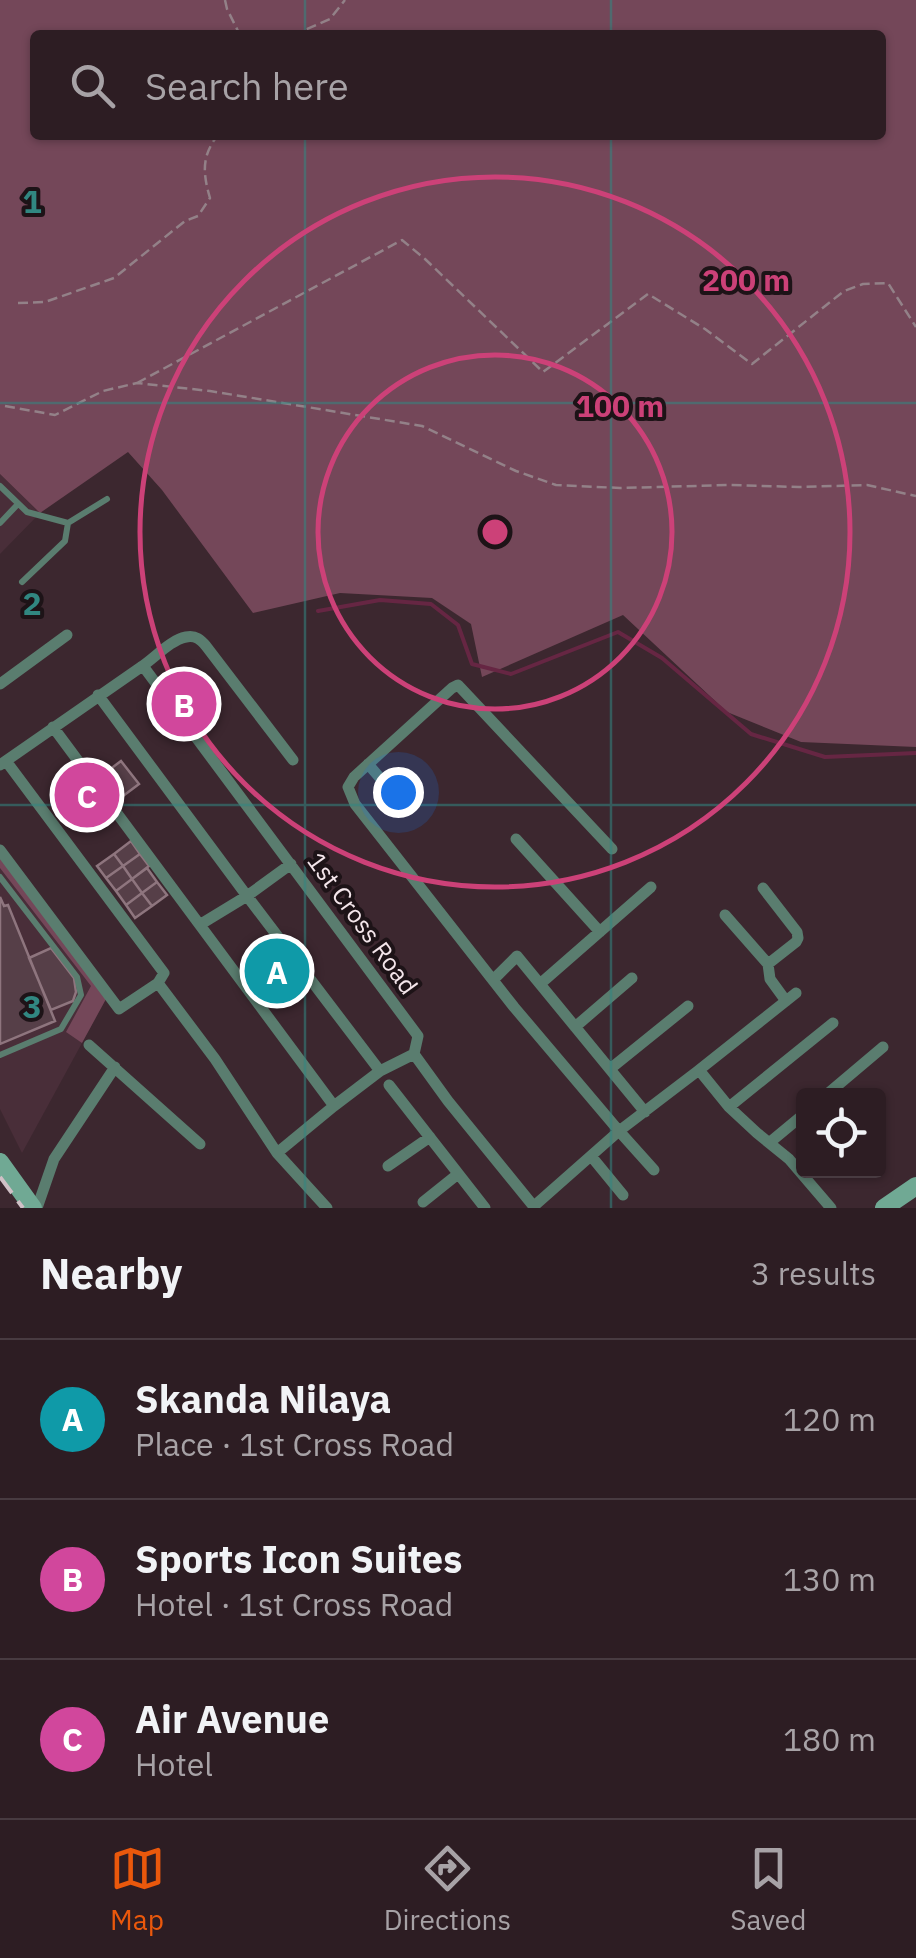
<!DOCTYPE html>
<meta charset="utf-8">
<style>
:root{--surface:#2d1d23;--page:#392a30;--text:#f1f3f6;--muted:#a7a2a6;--line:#483b41;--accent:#ea580c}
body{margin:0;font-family:"IBM Plex Sans",sans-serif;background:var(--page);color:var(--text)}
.controls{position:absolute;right:30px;bottom:30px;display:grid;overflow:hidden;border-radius:10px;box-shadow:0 2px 8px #0004}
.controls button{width:90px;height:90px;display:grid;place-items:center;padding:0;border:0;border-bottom:2px solid var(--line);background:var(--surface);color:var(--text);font:50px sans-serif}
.you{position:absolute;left:398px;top:792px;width:35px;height:35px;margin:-25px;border:8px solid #fff;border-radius:50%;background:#1a73e8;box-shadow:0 0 0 15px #1a73e833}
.badge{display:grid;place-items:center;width:65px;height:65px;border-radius:50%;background:var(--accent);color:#fff;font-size:32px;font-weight:700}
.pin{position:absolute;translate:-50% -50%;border:5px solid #fff;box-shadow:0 2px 10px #0006}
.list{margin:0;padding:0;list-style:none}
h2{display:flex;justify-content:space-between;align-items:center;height:130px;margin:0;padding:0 40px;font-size:42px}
h2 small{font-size:32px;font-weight:400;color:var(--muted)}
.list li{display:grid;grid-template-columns:65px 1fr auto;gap:30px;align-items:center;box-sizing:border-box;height:160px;padding:0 40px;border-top:2px solid var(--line)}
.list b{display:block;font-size:38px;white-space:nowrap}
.list p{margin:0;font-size:32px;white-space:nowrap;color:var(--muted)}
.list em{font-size:32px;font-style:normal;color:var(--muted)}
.icon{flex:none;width:55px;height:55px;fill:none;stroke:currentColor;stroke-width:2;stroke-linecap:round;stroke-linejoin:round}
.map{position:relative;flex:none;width:916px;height:1208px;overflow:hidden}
.search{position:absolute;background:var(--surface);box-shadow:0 2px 8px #0004;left:30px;right:30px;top:30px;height:110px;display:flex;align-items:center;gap:25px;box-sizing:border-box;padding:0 35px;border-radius:10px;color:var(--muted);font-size:38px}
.sheet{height:610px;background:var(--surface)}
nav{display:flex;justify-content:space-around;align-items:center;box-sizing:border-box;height:140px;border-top:2px solid var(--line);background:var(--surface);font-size:28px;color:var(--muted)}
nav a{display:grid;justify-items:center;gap:5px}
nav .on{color:var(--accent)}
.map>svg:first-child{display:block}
.built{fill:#492e39}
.green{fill:#744759;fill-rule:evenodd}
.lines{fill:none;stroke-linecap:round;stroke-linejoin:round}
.stream{stroke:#662643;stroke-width:4}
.building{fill:#563f48;stroke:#8e757e;stroke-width:2.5}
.path{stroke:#938188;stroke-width:2.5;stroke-dasharray:10 5;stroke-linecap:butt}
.lane{stroke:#5a7d6f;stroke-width:6}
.street{stroke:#5a7d6f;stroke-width:11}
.secondary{stroke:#70a994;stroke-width:18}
.rail{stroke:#d0c0c6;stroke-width:4;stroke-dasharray:20 10;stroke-linecap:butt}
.grid{fill:none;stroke:#318781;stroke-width:2.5;stroke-opacity:0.55}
.ring{fill:none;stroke:#cc4178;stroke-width:5}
.labels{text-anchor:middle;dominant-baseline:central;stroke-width:8;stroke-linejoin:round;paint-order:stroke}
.street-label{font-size:25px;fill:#f4e6eb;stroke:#1d1317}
.grid-label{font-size:32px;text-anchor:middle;font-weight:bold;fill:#318781;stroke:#1d1317;stroke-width:8;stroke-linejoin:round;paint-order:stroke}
.centre{fill:#cc4178;stroke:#1d1317;stroke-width:5}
.ring-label{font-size:30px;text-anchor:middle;font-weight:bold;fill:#cc4178;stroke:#1d1317;stroke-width:8;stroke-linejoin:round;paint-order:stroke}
</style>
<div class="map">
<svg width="916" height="1208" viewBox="0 0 916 1208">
<rect width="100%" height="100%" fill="#3c272f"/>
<path class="built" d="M0 474 40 513 0 554Z
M0 856 106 999 22 1153 0 1109Z"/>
<path class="green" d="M0 0H916V747L801 742 727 712 623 615 482 677 471 624 432 598 340 593 253 613 162 490 128 452 40 513 0 474ZM35 35H881V135H35Z
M0 856 106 999 82 1043 66 1032 91 986 0 868Z"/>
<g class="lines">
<path class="stream" d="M318 611 380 600 431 604 458 625 472 664 511 674 618 632 662 658 751 734 825 757 916 753"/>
</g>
<path class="building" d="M121 761 139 784 123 796 105 773Z
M131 841 140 854 123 866 114 854Z
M114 854 123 866 106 878 97 866Z
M140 854 149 866 132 879 123 866Z
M123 866 132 879 116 891 106 878Z
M147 868 157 882 142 893 132 879Z
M132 879 142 893 126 905 116 891Z
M157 882 167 895 152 906 142 893Z
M142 893 152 906 135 918 126 905Z
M0 897 4 906 8 905 55 1021 0 1044Z
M51 948 74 978 76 992 73 1001 51 1010 29 958Z
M289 955 297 966 266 987 257 975Z"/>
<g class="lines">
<path class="path" d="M225 0 227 9 240 35
M293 35 330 19 345 0
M18 303 45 302 114 278 185 221 198 216 210 198C203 174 201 156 218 135
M137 383 402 240 425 259 543 372 648 294 705 329 752 364 844 291 863 284 888 283 916 327
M5 406 55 415 103 391 137 383 210 391 422 426 516 471 556 485 620 488 729 485 799 487 867 485 916 496"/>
<path class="lane" d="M0 486 27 512 68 523 107 499
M0 523 18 504
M22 582 65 541 68 523
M0 877 77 977 81 995 61 1029 0 1055"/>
<path class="street" d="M143 666 418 1036 414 1054 448 1101 535 1208
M0 684 67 635
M98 695 247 896 380 1071 334 1106
M6 761 164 973 158 983
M368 764 398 799
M0 765C47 732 94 700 141 667 155 658 170 640 186 637 196 635 201 640 206 646L293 760
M516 839 600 932
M612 849 458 685 452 688 354 777 348 787 355 804 514 1007 619 1131 699 1070 729 1107 757 1133 789 1159 831 1208
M0 850 119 1009 158 983 215 1059 277 1153 334 1106 53 727
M763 888 797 932 798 938 796 942 768 964
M725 915 768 964 770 979 786 1001
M201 924 247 896 291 864
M493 980 517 956 645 1112
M540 984 651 887
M575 1027 632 978
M89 1045 200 1144
M610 1069 688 1006
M699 1070 796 993
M380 1071 414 1054
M389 1085 485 1208
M825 1096 883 1047
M729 1107 833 1023
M769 1143 804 1114
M277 1153 327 1208
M591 1156 623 1195
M388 1166 430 1137
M423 1202 458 1174
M534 1206 619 1131 654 1170
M37 1208 54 1159 115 1067"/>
<path class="secondary" d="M0 1162 33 1208
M884 1208 916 1186"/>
<path class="rail" d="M0 1177 23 1208"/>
</g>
<path class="grid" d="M305 0V35M611 0V35M305 135V1208M611 135V1208M0 403H916M0 805H916"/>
<g class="ring">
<circle cx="495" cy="532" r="177"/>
<circle cx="495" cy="532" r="355"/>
</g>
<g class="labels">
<g class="street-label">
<text transform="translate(363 923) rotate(54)">1st Cross Road</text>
</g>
</g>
<g class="grid-label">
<text x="32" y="213">1</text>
<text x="32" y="615">2</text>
<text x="32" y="1018">3</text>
</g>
<circle cx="495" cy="532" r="15" class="centre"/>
<g class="ring-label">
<text x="746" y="291">200 m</text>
<text x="620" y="417">100 m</text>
</g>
</svg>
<div class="controls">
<button><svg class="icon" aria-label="locate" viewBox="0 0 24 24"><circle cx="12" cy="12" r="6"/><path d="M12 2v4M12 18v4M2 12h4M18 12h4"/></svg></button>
</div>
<div class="you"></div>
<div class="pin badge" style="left:277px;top:971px;background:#0f9aa8">A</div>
<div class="pin badge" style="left:184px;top:704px;background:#d1479c">B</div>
<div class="pin badge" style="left:87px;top:795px;background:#d1479c">C</div>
<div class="search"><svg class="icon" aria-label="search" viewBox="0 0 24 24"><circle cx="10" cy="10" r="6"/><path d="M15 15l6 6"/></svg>Search here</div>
</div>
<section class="sheet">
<h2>Nearby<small>3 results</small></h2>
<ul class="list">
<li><span class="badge" style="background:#0f9aa8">A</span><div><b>Skanda Nilaya</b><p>Place · 1st Cross Road</p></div><em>120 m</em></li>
<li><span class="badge" style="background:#d1479c">B</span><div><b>Sports Icon Suites</b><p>Hotel · 1st Cross Road</p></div><em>130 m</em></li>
<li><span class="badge" style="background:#d1479c">C</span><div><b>Air Avenue</b><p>Hotel</p></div><em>180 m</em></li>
</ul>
</section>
<nav>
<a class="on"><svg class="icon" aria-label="map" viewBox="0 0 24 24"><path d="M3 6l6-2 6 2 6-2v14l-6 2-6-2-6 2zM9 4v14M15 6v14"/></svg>Map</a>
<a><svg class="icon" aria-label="directions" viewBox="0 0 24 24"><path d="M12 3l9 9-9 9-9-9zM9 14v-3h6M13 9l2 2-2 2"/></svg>Directions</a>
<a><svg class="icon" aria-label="saved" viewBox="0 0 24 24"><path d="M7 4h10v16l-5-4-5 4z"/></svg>Saved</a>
</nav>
